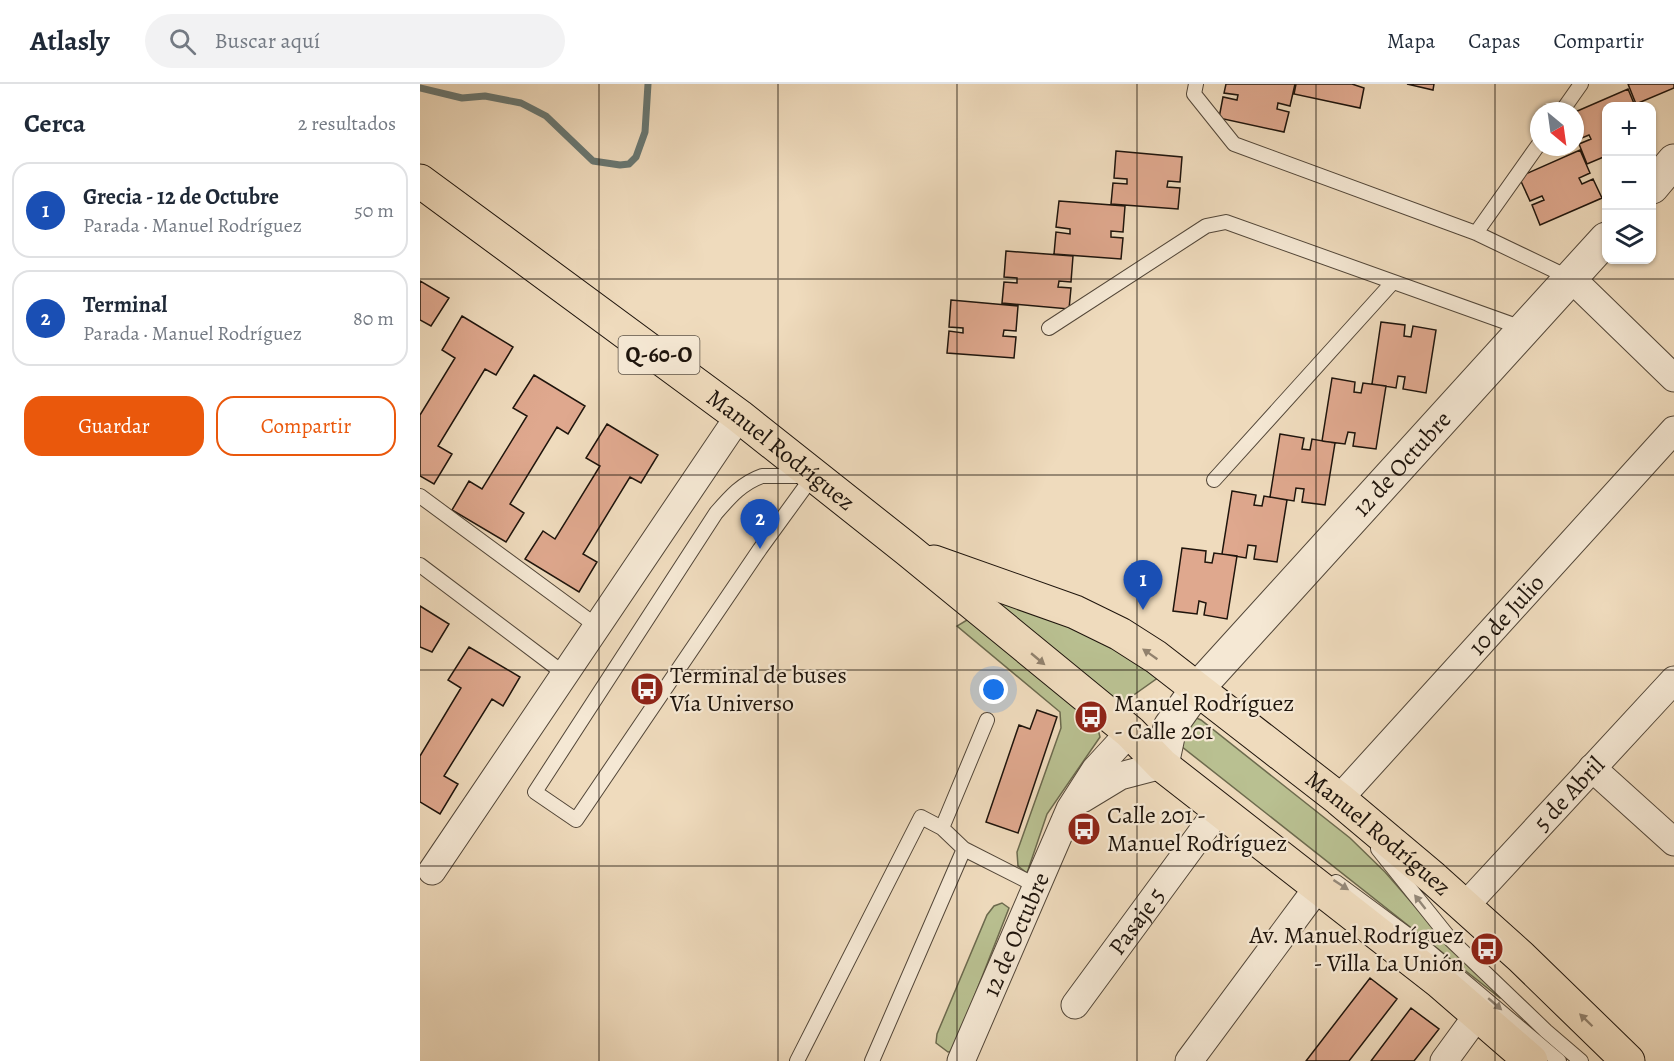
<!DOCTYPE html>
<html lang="es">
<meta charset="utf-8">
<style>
:root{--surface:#fff;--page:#f2f2f3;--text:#1f2937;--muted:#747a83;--line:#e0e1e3;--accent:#ea580c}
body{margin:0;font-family:Alegreya,serif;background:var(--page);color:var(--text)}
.controls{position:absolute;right:18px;top:18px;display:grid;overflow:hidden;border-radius:12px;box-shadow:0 2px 4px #0004}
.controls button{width:54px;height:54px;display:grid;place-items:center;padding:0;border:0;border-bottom:2px solid var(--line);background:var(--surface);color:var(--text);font:30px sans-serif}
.compass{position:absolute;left:1110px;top:18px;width:54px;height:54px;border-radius:50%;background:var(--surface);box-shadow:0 2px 4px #0004;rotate:151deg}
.you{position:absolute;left:574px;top:606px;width:21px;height:21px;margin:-15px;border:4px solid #fff;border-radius:50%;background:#1a73e8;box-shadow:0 0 0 9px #1a73e833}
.badge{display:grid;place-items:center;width:39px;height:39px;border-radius:50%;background:var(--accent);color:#fff;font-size:20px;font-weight:700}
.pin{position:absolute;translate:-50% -50px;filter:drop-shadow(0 2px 3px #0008)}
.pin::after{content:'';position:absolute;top:32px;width:21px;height:18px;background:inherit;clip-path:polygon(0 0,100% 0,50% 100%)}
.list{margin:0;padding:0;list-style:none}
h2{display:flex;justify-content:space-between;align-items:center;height:78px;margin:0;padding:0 24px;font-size:26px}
h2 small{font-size:20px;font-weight:400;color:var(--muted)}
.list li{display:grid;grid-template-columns:39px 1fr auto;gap:18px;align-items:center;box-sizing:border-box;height:96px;margin:0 12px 12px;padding:0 12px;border:2px solid var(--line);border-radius:18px}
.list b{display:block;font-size:22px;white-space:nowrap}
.list p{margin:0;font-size:20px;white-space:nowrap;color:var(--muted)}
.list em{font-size:20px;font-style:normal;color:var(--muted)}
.actions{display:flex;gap:12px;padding:18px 24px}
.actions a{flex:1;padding:14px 0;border:2px solid var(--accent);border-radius:18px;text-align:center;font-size:21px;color:var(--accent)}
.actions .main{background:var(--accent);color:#fff}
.icon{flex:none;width:33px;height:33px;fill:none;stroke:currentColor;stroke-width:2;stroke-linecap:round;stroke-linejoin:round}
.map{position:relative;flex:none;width:1254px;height:977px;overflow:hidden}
header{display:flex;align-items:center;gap:36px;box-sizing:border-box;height:84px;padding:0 30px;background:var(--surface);border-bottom:2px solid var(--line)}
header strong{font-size:28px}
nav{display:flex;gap:33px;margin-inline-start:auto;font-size:21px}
.search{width:420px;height:54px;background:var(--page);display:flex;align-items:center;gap:15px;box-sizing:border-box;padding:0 21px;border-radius:33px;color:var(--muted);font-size:22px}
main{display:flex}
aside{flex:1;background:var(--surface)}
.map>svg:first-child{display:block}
.green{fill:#b9c091;stroke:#6c6a4e;stroke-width:1.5}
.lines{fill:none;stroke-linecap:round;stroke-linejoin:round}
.stream{stroke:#697873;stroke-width:7}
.building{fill:#dfa88e;stroke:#1e140c;stroke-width:1.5}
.service-casing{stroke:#524638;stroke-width:16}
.minor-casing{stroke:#524638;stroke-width:29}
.tertiary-casing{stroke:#524638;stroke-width:35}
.primary-casing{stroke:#1e140c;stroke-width:35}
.service{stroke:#f5e8d4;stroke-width:14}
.minor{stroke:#f5e8d4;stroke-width:27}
.tertiary{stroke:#f5e8d4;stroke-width:33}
.primary{stroke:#efdbbd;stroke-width:33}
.oneway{fill:#91816d}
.oneway2{fill:#94897a}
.grid{fill:none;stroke:#1e140c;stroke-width:1.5;stroke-opacity:0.55}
.labels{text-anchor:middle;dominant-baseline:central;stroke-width:4.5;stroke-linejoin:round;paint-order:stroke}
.shield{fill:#f5e8d4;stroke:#5e5448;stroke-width:1.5}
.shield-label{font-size:22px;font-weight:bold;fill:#1e140c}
.street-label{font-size:24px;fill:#1e140c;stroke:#f5e8d4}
.poi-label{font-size:24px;fill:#1e140c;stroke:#f5e8d4;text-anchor:start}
</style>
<header>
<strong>Atlasly</strong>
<div class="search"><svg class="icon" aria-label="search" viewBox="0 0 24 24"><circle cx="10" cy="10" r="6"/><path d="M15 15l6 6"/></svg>Buscar aquí</div>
<nav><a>Mapa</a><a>Capas</a><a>Compartir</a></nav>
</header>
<main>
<aside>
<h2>Cerca<small>2 resultados</small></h2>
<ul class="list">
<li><span class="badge" style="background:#1a4fb4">1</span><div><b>Grecia - 12 de Octubre</b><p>Parada · Manuel Rodríguez</p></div><em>50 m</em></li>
<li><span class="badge" style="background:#1a4fb4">2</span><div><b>Terminal</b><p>Parada · Manuel Rodríguez</p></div><em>80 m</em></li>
</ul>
<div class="actions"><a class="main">Guardar</a><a>Compartir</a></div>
</aside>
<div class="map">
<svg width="1254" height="977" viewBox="0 0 1254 977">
<rect width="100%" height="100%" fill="#efdbbd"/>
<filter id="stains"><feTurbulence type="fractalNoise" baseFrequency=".00333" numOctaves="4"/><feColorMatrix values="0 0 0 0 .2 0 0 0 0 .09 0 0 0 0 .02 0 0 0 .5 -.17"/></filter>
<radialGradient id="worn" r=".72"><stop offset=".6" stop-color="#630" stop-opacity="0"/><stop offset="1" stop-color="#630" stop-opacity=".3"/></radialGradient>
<path class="green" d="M538 506 668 544 739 593 691 627Z
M552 533 677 641 680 653 627 730 607 789 598 782 597 768 641 644 640 628 537 542Z
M772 632 781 636 930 754 965 788 1019 850 1081 913 1080 914 761 662 759 648Z
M582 819 589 824 533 967 528 968 516 959 517 950 567 831 574 822Z"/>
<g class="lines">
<path class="stream" d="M0 4 42 14 65 12 101 19 126 32 173 77 200 81 209 80 216 73 225 48 228 0"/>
</g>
<path class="building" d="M806 0H875L870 22 858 19 857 25 869 28 864 48 799 34 803 13 817 16 818 11 804 9Z
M876 0H932L944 4 940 24 874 10Z
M987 0H1014L1013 6Z
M1208 0H1254V4L1216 20Z
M1208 5 1215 22H1186V72L1167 80 1159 60 1171 55 1169 51 1157 56 1155 28Z
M1160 66 1170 89 1159 94 1162 100 1173 95 1182 114 1120 141 1112 121 1124 116 1122 112 1110 117 1099 93Z
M696 67 762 73 760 98 748 97 747 103 760 104 758 125 691 120 693 99 707 100V95L694 94Z
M639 117 705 122 703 148 691 147V153L703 154 701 175 634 170 636 148 650 150V145L636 143Z
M586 167 653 172 651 198 639 197 638 203 651 204 649 225 582 219 584 198 597 199V194L584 193Z
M0 197 29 214 11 242 0 236Z
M531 216 598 222 596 247 584 246 583 252 596 253 594 274 527 269 529 247 543 249V244L529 243Z
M42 232 93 263 76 291 65 285 18 362 32 370 14 400 0 392V331L35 274 22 266Z
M961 238 985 241 984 252 991 253 993 242 1016 246 1006 309 983 305 985 293 978 292 976 304 952 300Z
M114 291 165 322 148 350 137 343 90 420 104 429 86 458 32 426 49 397 62 405 107 332 93 324Z
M912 294 935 298 934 308 941 309 943 299 966 302 956 365 933 362 935 349 928 348 925 360 902 357Z
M187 340 238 371 221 399 210 393 163 470 177 478 159 508 105 475 123 447 135 455 180 382 166 374Z
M860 350 884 354 882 365 890 366 892 355 915 359 905 421 882 418 884 405 876 404 874 417 850 413Z
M812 407 836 411 834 421 842 422 844 412 867 416 857 478 834 475 836 462 828 461 826 474 802 470Z
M762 464 786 467 785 478 792 479 794 469 817 472 807 535 784 531 786 519 779 517 777 530 753 527Z
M0 522 29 540 12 568 0 563Z
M49 563 100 593 83 622 72 615 24 692 38 700 20 730 0 718V672L41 604 28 596Z
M617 626 637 633 598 749 566 738 599 641 610 645Z
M950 894 977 915 929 977H886Z
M991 924 1019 945 994 977H951Z"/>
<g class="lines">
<g class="service-casing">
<path id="service" d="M776 0 774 10 814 60 1056 149 1150 194
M1142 27 1161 0
M1056 149 1119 60
M629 244 786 142 806 138 1105 245
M342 392H393L340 465 156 736 115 708 296 429C310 413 322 399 342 392Z
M794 396 973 198
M0 412 178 543
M0 481 146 591
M544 765 615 801
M958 765 1031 856 1126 947 1161 977
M916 798 1004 863 1139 977
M377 977 501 733 522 744
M452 977 544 765 522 744 567 636"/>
</g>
<g class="minor-casing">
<g id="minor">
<path d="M1152 195 1254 294"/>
<path d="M1172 684 1254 758"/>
<path d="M662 715 700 692 742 681"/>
<path id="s1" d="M919 715 1254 346"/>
<path d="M12 787 319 332"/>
<path id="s2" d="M1045 822 1254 596"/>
<path id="s3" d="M655 921 799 725"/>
<path id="s4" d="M541 977 650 725 675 686 710 648"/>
<path d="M769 977 898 803"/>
<path d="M1024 977 1059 929"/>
</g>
</g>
<g class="tertiary-casing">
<g id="tertiary">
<path d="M1232 103 1254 77"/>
<path id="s5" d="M742 681 750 643 777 605 1186 155"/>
</g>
</g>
<g class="primary-casing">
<g id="primary">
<path id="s6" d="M0 97 319 332 488 466 710 648 742 681 1020 898 1111 977"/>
<path id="s7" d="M514 478 655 528 700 550 736 573 919 715 1013 794 1101 873 1208 977"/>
</g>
</g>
<use href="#service" class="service"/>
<use href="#minor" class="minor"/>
<use href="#tertiary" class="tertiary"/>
<use href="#primary" class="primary"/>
</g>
<defs><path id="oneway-solid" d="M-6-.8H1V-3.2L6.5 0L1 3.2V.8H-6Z" transform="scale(1.5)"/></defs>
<g class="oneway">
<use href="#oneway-solid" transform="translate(730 570) rotate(-145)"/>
<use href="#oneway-solid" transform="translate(618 575) rotate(40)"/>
<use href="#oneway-solid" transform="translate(1166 936) rotate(-136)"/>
</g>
<g class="oneway2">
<use href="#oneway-solid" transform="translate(921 801) rotate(33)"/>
<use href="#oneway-solid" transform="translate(1000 818) rotate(-128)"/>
<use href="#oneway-solid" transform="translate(1075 920) rotate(41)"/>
</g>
<path class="grid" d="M179 0V977M358 0V977M537 0V977M717 0V977M896 0V977M1075 0V977M0 195H1254M0 391H1254M0 586H1254M0 782H1254"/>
<defs>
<g id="bus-disc" transform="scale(1.725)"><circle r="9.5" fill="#8f2418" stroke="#f5e8d4"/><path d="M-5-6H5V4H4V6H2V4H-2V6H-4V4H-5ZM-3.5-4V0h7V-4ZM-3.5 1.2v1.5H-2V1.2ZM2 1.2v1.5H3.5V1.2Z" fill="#fff"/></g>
</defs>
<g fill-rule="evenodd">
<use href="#bus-disc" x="227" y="605"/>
<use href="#bus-disc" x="671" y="633"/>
<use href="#bus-disc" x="664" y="745"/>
<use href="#bus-disc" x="1067" y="865"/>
</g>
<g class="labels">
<rect class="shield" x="198.5" y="252" width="81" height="38" rx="4.5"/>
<g class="shield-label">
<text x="239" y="271">Q-60-O</text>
</g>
<g class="street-label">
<text stroke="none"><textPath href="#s6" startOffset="450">Manuel Rodríguez</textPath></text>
<text stroke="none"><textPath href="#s5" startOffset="390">12 de Octubre</textPath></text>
<text stroke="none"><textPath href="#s1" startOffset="249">10 de Julio</textPath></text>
<text stroke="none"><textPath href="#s2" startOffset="153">5 de Abril</textPath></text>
<text stroke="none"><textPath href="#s7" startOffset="526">Manuel Rodríguez</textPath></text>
<text stroke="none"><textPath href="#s3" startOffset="104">Pasaje 5</textPath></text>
<text stroke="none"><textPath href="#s4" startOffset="138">12 de Octubre</textPath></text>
</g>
<g class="poi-label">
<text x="250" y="591">Terminal de buses<tspan x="250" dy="28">Vía Universo</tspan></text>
<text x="694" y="619">Manuel Rodríguez<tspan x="694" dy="28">- Calle 201</tspan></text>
<text x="687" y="731">Calle 201 -<tspan x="687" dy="28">Manuel Rodríguez</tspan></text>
<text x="1044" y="851" text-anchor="end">Av. Manuel Rodríguez<tspan x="1044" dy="28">- Villa La Unión</tspan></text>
</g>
</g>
<rect width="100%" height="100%" filter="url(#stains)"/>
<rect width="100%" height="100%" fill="url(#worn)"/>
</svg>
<div class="controls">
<button>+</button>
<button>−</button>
<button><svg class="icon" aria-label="layers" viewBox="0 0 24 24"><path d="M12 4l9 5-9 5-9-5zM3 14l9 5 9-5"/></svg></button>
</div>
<svg class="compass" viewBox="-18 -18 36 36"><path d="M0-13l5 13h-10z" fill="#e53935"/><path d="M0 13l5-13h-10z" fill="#747a83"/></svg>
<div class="you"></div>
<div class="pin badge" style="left:723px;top:526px;background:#1a4fb4">1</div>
<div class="pin badge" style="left:340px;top:465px;background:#1a4fb4">2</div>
</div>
</main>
